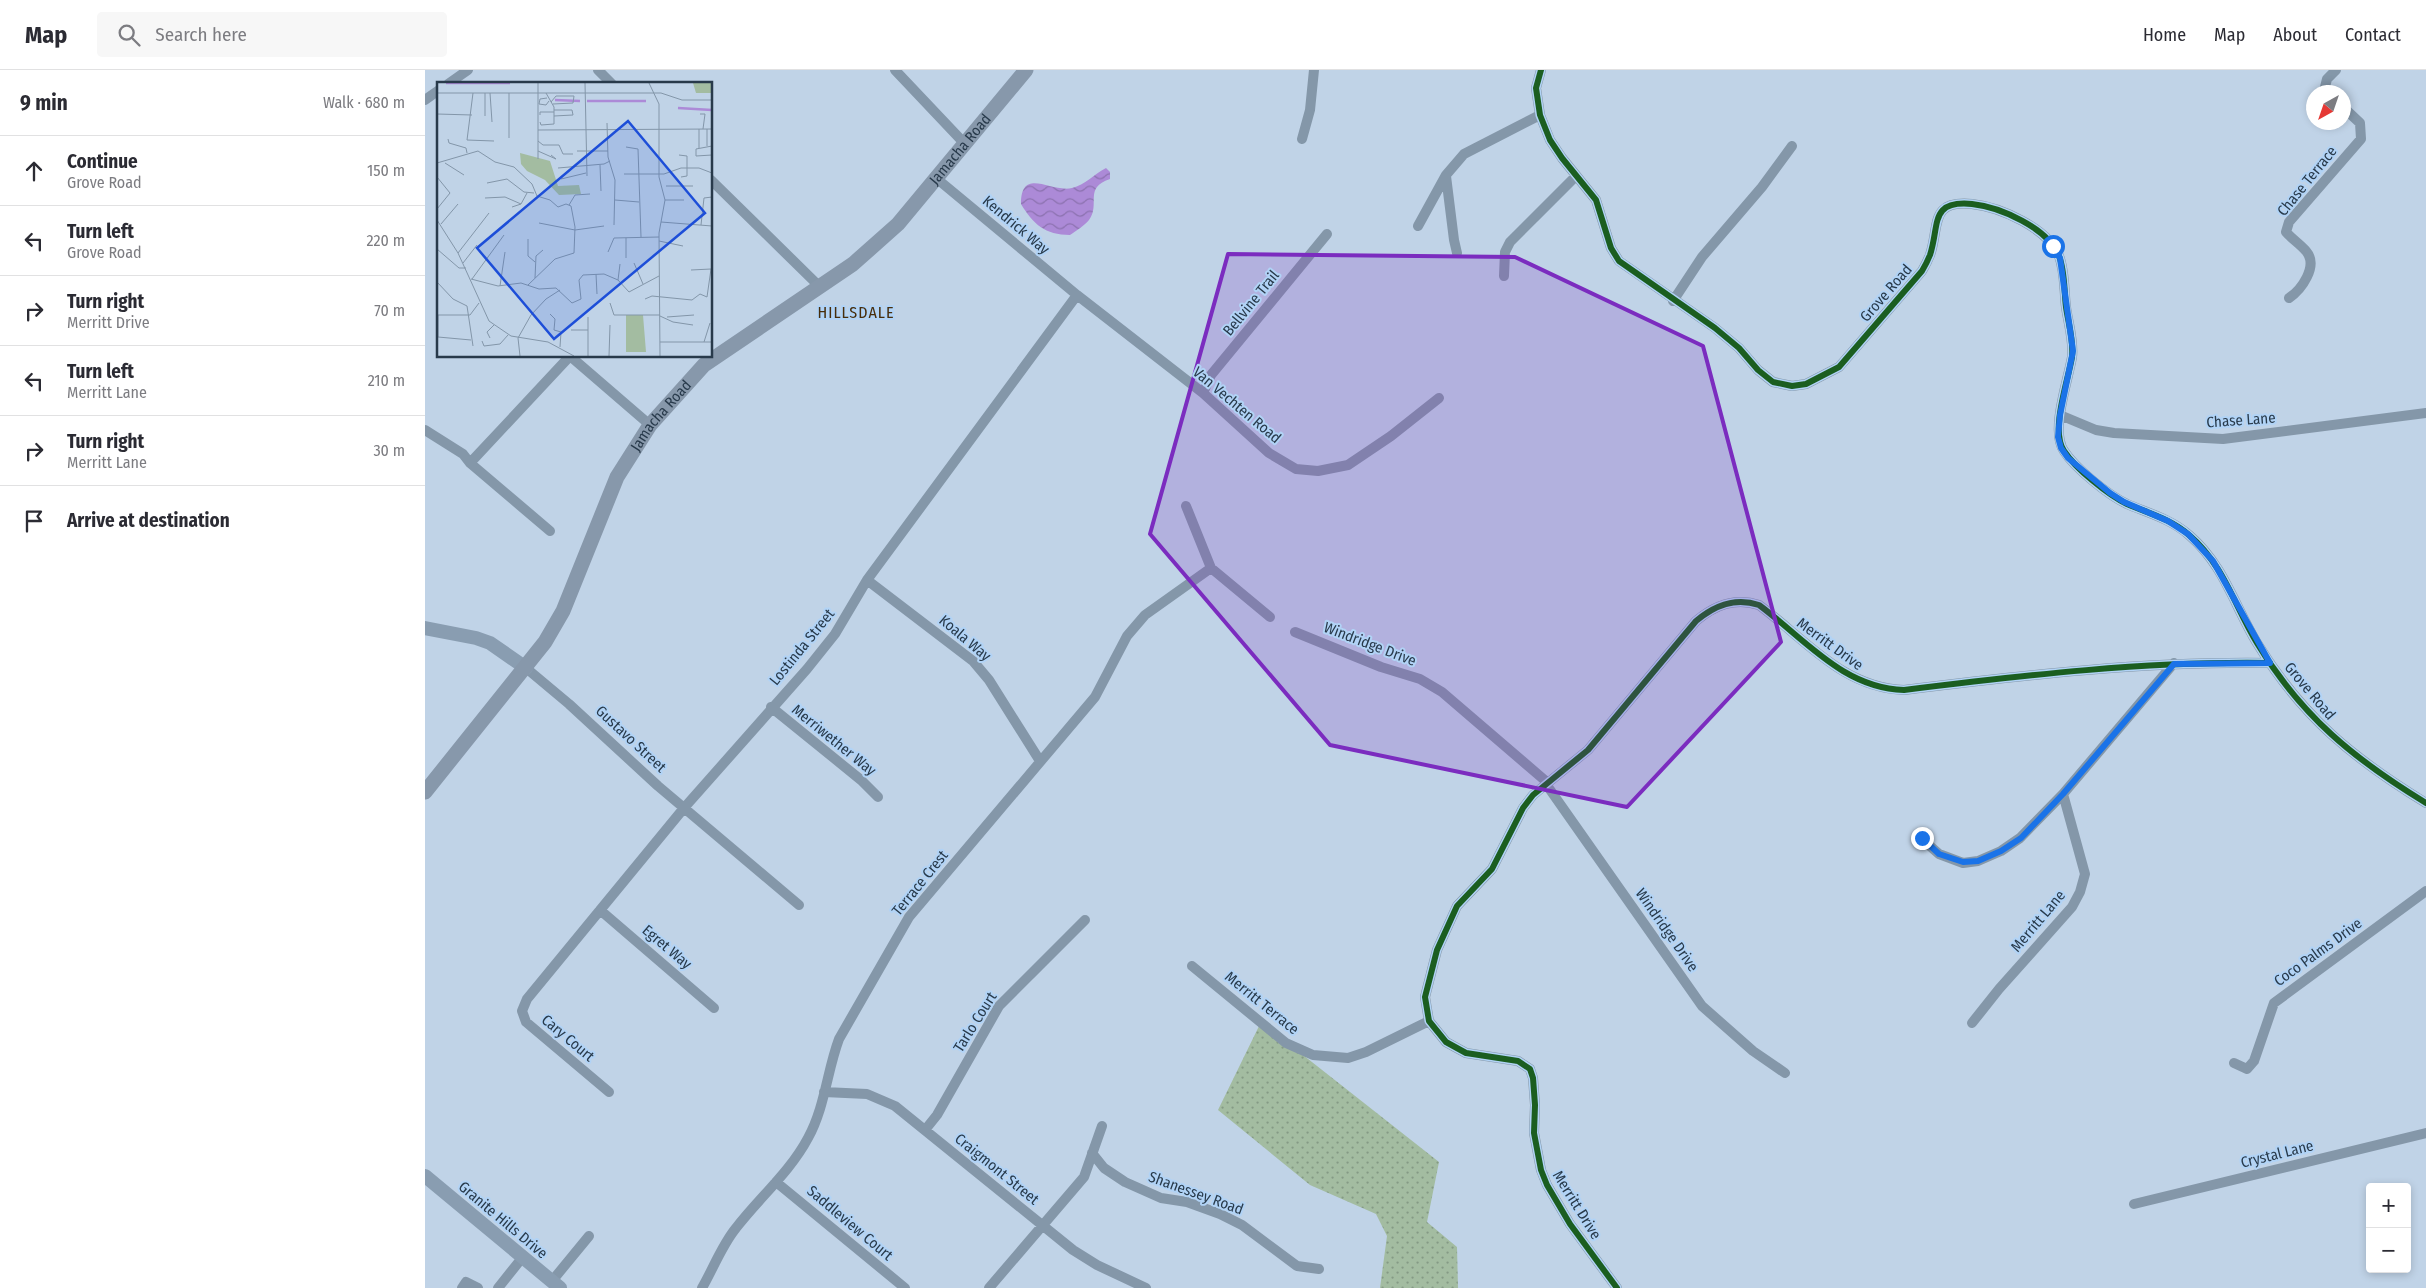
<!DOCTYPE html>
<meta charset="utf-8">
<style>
:root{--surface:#fff;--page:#f7f7f7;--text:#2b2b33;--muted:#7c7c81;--line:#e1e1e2}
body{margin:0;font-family:"Fira Sans Condensed",sans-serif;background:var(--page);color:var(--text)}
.controls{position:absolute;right:15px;bottom:15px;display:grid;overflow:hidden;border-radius:5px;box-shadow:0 2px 8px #0003}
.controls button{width:45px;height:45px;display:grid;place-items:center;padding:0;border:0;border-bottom:1px solid var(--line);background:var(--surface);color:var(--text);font:25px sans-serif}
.compass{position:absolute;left:1881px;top:15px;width:45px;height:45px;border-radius:50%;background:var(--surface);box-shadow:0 2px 8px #0003;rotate:220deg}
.stop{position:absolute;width:15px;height:15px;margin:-11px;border:4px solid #1a73e8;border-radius:50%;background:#fff}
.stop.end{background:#1a73e8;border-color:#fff;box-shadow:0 1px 5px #0008}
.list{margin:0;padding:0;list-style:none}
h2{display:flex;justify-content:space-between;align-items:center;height:65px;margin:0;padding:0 20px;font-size:21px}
h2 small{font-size:16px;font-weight:400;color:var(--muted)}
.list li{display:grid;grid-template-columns:32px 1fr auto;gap:15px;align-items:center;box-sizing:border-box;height:70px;padding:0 20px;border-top:1px solid var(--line)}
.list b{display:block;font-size:19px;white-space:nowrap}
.list p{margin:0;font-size:16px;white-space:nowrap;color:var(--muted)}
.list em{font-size:16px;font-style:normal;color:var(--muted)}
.icon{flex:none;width:28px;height:28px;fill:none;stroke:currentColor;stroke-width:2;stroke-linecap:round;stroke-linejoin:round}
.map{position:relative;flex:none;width:2001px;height:1218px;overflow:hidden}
header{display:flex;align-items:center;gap:30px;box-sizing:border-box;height:70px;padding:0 25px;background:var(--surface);border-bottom:1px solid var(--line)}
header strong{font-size:24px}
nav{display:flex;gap:28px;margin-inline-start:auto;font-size:18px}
.search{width:350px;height:45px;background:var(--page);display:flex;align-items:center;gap:12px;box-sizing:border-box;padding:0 18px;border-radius:5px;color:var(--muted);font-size:19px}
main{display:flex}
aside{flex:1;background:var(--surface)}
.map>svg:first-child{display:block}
.grass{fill:url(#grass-dots)}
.water{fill:url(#water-waves)}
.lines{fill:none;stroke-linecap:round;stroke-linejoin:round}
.street{stroke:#8497a9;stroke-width:10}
.secondary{stroke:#899db1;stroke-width:14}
.primary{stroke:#8798ab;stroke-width:15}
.cycleway-casing{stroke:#b1d3f6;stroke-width:9}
.cycleway{stroke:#1b5e20;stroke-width:6}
.route{stroke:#1a73e8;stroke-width:6}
.marked{fill:#7b2cbf;fill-opacity:0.2;stroke:#7b2cbf;stroke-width:4;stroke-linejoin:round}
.labels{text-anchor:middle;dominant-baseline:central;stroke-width:4;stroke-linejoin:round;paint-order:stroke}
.street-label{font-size:15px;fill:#283a4b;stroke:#b1d3f6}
.neighbourhood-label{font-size:16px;letter-spacing:1px;fill:#472d0b;stroke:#b1d3f6}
.inset-river{fill:none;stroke:#ac8ad7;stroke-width:2.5}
.inset-road{fill:none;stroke:#8396a9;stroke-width:1}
.view{fill:#1d4ed8;fill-opacity:0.15;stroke:#1d4ed8;stroke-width:2.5}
.inset-edge{fill:none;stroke:#283a4b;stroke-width:2.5}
</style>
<header>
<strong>Map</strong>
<div class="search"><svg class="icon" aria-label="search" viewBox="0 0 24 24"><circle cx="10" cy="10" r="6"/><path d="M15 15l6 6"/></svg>Search here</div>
<nav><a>Home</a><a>Map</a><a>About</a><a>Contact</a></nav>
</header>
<main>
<aside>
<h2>9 min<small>Walk · 680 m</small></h2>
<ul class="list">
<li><svg class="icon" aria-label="ahead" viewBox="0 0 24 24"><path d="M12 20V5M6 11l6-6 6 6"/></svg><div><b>Continue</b><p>Grove Road</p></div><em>150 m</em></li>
<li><svg class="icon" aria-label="left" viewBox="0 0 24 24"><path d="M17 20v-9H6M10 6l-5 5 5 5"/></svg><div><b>Turn left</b><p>Grove Road</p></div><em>220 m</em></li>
<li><svg class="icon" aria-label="right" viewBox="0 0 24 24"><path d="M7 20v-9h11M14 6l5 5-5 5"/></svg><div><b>Turn right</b><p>Merritt Drive</p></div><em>70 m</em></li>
<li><svg class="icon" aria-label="left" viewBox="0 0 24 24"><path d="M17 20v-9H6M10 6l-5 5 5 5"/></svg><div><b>Turn left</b><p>Merritt Lane</p></div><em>210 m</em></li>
<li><svg class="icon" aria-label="right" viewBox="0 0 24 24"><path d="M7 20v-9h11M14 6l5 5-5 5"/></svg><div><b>Turn right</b><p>Merritt Lane</p></div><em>30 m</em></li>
<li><svg class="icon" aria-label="arrive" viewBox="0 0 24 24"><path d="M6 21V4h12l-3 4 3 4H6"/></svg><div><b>Arrive at destination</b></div></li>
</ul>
</aside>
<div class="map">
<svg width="2001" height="1218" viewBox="0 0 2001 1218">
<defs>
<pattern id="grass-dots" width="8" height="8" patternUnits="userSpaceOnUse" patternTransform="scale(1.25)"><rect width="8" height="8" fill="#a3bca1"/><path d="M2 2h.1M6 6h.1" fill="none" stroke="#859a85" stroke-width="1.8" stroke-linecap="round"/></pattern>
<pattern id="water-waves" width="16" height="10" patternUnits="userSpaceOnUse" patternTransform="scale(1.25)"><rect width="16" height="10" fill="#ac8ad7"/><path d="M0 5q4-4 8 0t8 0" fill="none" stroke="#8c72b0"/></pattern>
</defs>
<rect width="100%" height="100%" fill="#c0d3e7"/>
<path class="grass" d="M836 952 1014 1092 1002 1152 1032 1177 1033 1218H955L962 1166 951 1144 885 1115 793 1040Z"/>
<path class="water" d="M681 98 685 102V109C658 118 676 134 664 150 659 156 651 161 645 165 620 165 608 154 596 134 596 96 626 123 647 118 660 115 669 104 681 98Z"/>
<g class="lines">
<path class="street" d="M173 0 187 14
M470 0 540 74
M1116 0 1111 18 1115 45 1125 70 1137 88 1171 130 1186 178 1194 191 1290 258 1314 278 1333 300 1348 312 1367 316 1381 314 1414 297 1497 201C1500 196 1503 190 1505 185 1515 155 1504 130 1547 134 1575 137 1623 158 1634 186 1640 201 1639 221 1641 237 1643 252 1649 271 1647 287 1643 311 1625 361 1639 381 1650 398 1683 425 1702 434 1723 443 1746 449 1764 465 1799 495 1809 535 1832 573 1877 647 1929 689 2001 733
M23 14 43 0
M1904 22 1900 17 1902 9 1911 0
M0 30 14 20
M877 69 885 40 889 0
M1021 106 1029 170 1032 183
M511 108 652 225 778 323 844 383 871 399 893 401 923 395 966 366 1014 328
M286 110 394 216
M993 156 1021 105 1039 84 1115 45
M1079 206 1080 182 1085 172 1151 106
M1864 228C1876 220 1894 196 1881 181 1875 174 1867 169 1861 162L1864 152 1936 69 1935 53 1918 37
M1248 231 1277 187 1337 117 1367 76
M778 323 786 305 902 164
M1635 345 1671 360 1689 363 1798 369 2001 343
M0 360 38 384 45 393 125 461
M45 393 145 286 225 355
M761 436 786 498 845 547
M442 510 548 591 564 610 615 691
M870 562 956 597 995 609 1017 622 1123 713
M101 598 144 634 233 716 374 835
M346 637 436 710 453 727
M1121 714 1277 936 1328 981 1360 1003
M1497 769 1514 784 1538 793 1553 791 1576 781 1595 768 1638 724 1749 593
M175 840 289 938
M767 896 861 973 888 985 923 988 941 982 1004 951
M1547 953 1574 919 1647 837 1655 822 1660 804 1638 724
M1809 993 1822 999 1829 991 1849 933 2001 821
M184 1022 101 952 97 941 102 929 259 738 382 599 410 564 442 510 652 225
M399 1022 442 1024 470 1036 648 1180 672 1195 721 1218
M500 1060 512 1045 574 936 660 850
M667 1083 679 1098 700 1112 736 1128 762 1132 795 1144 817 1155 872 1196 894 1199
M351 1112 480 1218
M1709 1134 2001 1063
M127 1211 164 1166
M37 1218 41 1212 53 1218
M73 1218 97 1188
M277 1218C288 1199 297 1175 311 1158 334 1128 365 1102 383 1068 400 1037 402 1001 414 969L484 847 670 627 702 566 720 545 786 498
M564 1218 659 1107 677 1056
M1192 1218 1145 1154 1122 1115 1116 1100 1109 1063 1110 1035 1108 1008 1105 999 1093 991 1041 983 1021 972 1004 951 1000 927 1012 880 1032 836 1067 799 1098 738 1108 725 1163 680 1271 551C1290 535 1310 527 1334 535 1380 569 1418 618 1479 620 1600 605 1722 591 1845 593"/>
<path class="secondary" d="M0 558 51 568 65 573 101 598
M0 1106 135 1218"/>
<path class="primary" id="s1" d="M0 722 120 572 138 541 192 407 225 355 279 295 428 194 473 154 601 0"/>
<g class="cycleway-casing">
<path id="cycleway" d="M1116 0 1111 18 1115 45 1125 70 1137 88 1171 130 1186 178 1194 191 1290 258 1314 278 1333 300 1348 312 1367 316 1381 314 1414 297 1497 201C1500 196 1503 190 1505 185 1515 155 1504 130 1547 134 1575 137 1623 158 1634 186 1640 201 1639 221 1641 237 1643 252 1649 271 1647 287 1643 311 1625 361 1639 381 1650 398 1683 425 1702 434 1723 443 1746 449 1764 465 1799 495 1809 535 1832 573 1877 647 1929 689 2001 733
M1192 1218 1145 1154 1122 1115 1116 1100 1109 1063 1110 1035 1108 1008 1105 999 1093 991 1041 983 1021 972 1004 951 1000 927 1012 880 1032 836 1067 799 1098 738 1108 725 1163 680 1271 551C1290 535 1310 527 1334 535 1380 569 1418 618 1479 620 1600 605 1722 591 1845 593"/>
</g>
<use href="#cycleway" class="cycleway"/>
</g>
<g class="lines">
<path class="route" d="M1497 768 1514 784 1538 792 1553 791 1576 781 1596 768 1638 724 1749 594 1845 593 1788 491 1763 464 1743 451 1699 432 1685 423 1643 388 1636 378 1633 367 1635 345 1648 281 1635 188 1628 176"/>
</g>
<path class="marked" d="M803 184 1090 187 1278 276 1356 572 1202 737 905 675 725 464Z"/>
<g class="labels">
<g class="street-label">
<text stroke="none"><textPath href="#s1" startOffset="852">Jamacha Road</textPath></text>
<text transform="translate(1882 111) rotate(-51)">Chase Terrace</text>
<text transform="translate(591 155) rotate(40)">Kendrick Way</text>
<text transform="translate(1461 223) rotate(-49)">Grove Road</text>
<text transform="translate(826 233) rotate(-51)">Bellvine Trail</text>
<text transform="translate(812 335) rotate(40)">Van Vechten Road</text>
<text stroke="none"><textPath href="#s1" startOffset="448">Jamacha Road</textPath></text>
<text transform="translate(1816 350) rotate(-4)">Chase Lane</text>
<text transform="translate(540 568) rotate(40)">Koala Way</text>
<text transform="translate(945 574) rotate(21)">Windridge Drive</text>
<text transform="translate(1405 574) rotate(36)">Merritt Drive</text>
<text transform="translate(377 577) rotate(-51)">Lostinda Street</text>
<text transform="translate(1885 621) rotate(50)">Grove Road</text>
<text transform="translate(206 669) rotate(43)">Gustavo Street</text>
<text transform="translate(409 670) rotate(39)">Merriwether Way</text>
<text transform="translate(495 813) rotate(-51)">Terrace Crest</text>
<text transform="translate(1613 851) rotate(-50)">Merritt Lane</text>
<text transform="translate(1242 860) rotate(55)">Windridge Drive</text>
<text transform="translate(242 877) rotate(40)">Egret Way</text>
<text transform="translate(1893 882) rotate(-36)">Coco Palms Drive</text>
<text transform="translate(837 933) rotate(39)">Merritt Terrace</text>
<text transform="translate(550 952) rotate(-58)">Tarlo Court</text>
<text transform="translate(143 968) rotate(40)">Cary Court</text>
<text transform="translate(1852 1084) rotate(-14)">Crystal Lane</text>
<text transform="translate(572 1099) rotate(39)">Craigmont Street</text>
<text transform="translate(771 1123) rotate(20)">Shanessey Road</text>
<text transform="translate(1152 1135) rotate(58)">Merritt Drive</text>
<text transform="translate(78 1150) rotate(40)">Granite Hills Drive</text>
<text transform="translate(425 1153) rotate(40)">Saddleview Court</text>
</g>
<g class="neighbourhood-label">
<text x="431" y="242">HILLSDALE</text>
</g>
</g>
<g transform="translate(12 12)">
<rect width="275" height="275" fill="#c0d3e7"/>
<path d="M83 71 113 79 121 104 142 103 144 112 122 113 108 98 90 89 84 82ZM189 233H206L209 270H189Z" fill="#a3bca1"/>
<path d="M256 1H275V11H259Z" fill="#a3bca1"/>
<path class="inset-river" d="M9 1H73M118 18 143 19M150 19H209M241 26 275 28"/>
<path class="inset-road" d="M148 1 150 94M212 1 222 22V95L228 118 222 151 223 274M0 11H224L245 18H275M36 11 30 58 57 59M48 11V34M53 11 55 40M72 11V56M110 16 103 17 102 22 109 23 112 19M114 20 119 14H137L136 21 116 22M0 32 35 33M263 32H268L266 47M103 33V30H117M117 34 136 33 135 28H117M103 40 104 43 117 42V25L109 11M170 41 171 75 178 98 177 143M262 47V66M270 47V64M101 48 275 47M11 57 12 61 29 66 30 71M101 59 106 63H122L126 72H136M275 64 259 67V74L275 73M189 65 201 67 204 155M101 69 119 77 114 73M140 69H171M242 73 250 74V94L244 95M101 77V1M0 81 41 69 58 80 77 85 95 102 100 114 113 118 121 125 129 122 134 124 138 145 137 171 118 177 91 203M8 81 27 93M163 83 164 109M121 86 167 82 173 79M187 92H227L244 86H262L275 91M0 95 13 111 0 127M124 97 149 91M50 101 70 97 87 110 97 111M229 104H256M48 116 68 115 84 122M178 118 202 120M228 118H247M132 123 138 113 153 112M75 125 84 122 90 111M0 138 21 171 52 239 74 254 111 260 137 274M224 140 275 144M102 141 138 148M4 142 21 122M264 143 267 116 275 115M138 148 167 144M189 156V176M91 157V174L98 180M222 159 246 164M0 167 22 186H29M171 170 177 156 222 155M21 171 52 131M26 181 40 163M197 181 206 202M159 192 160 212M98 196 99 174 106 168M34 197 61 204 84 201 102 207 119 206 135 221 144 217 142 198 146 193 167 192 181 198 192 210 222 194M35 197 67 153M181 198 183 182M0 200 16 217 30 224 36 264M63 204 68 170M208 217 215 214 255 218 263 212 270 215 274 187 254 188M173 221 177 233H223M113 232 118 237 117 248 124 250 123 265M0 233H33L42 221M223 234 236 240 256 243M230 235 257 233M134 248H151M1 255 34 258M1 255V233M53 256 50 250 57 243M45 259 47 264 63 262 71 253M223 260H275M267 260 273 241M83 274 81 256 94 233 109 217 123 208M151 274V235M172 274 173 243"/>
<path class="view" d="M191 39 268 131 117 257 40 166Z"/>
<rect width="275" height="275" class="inset-edge"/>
</g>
</svg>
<div class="controls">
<button>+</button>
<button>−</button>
</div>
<svg class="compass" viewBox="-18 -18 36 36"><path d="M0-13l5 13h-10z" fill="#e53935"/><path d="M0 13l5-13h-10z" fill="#7c7c81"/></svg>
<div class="stop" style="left:1628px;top:176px"></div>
<div class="stop end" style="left:1497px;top:768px"></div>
</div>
</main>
